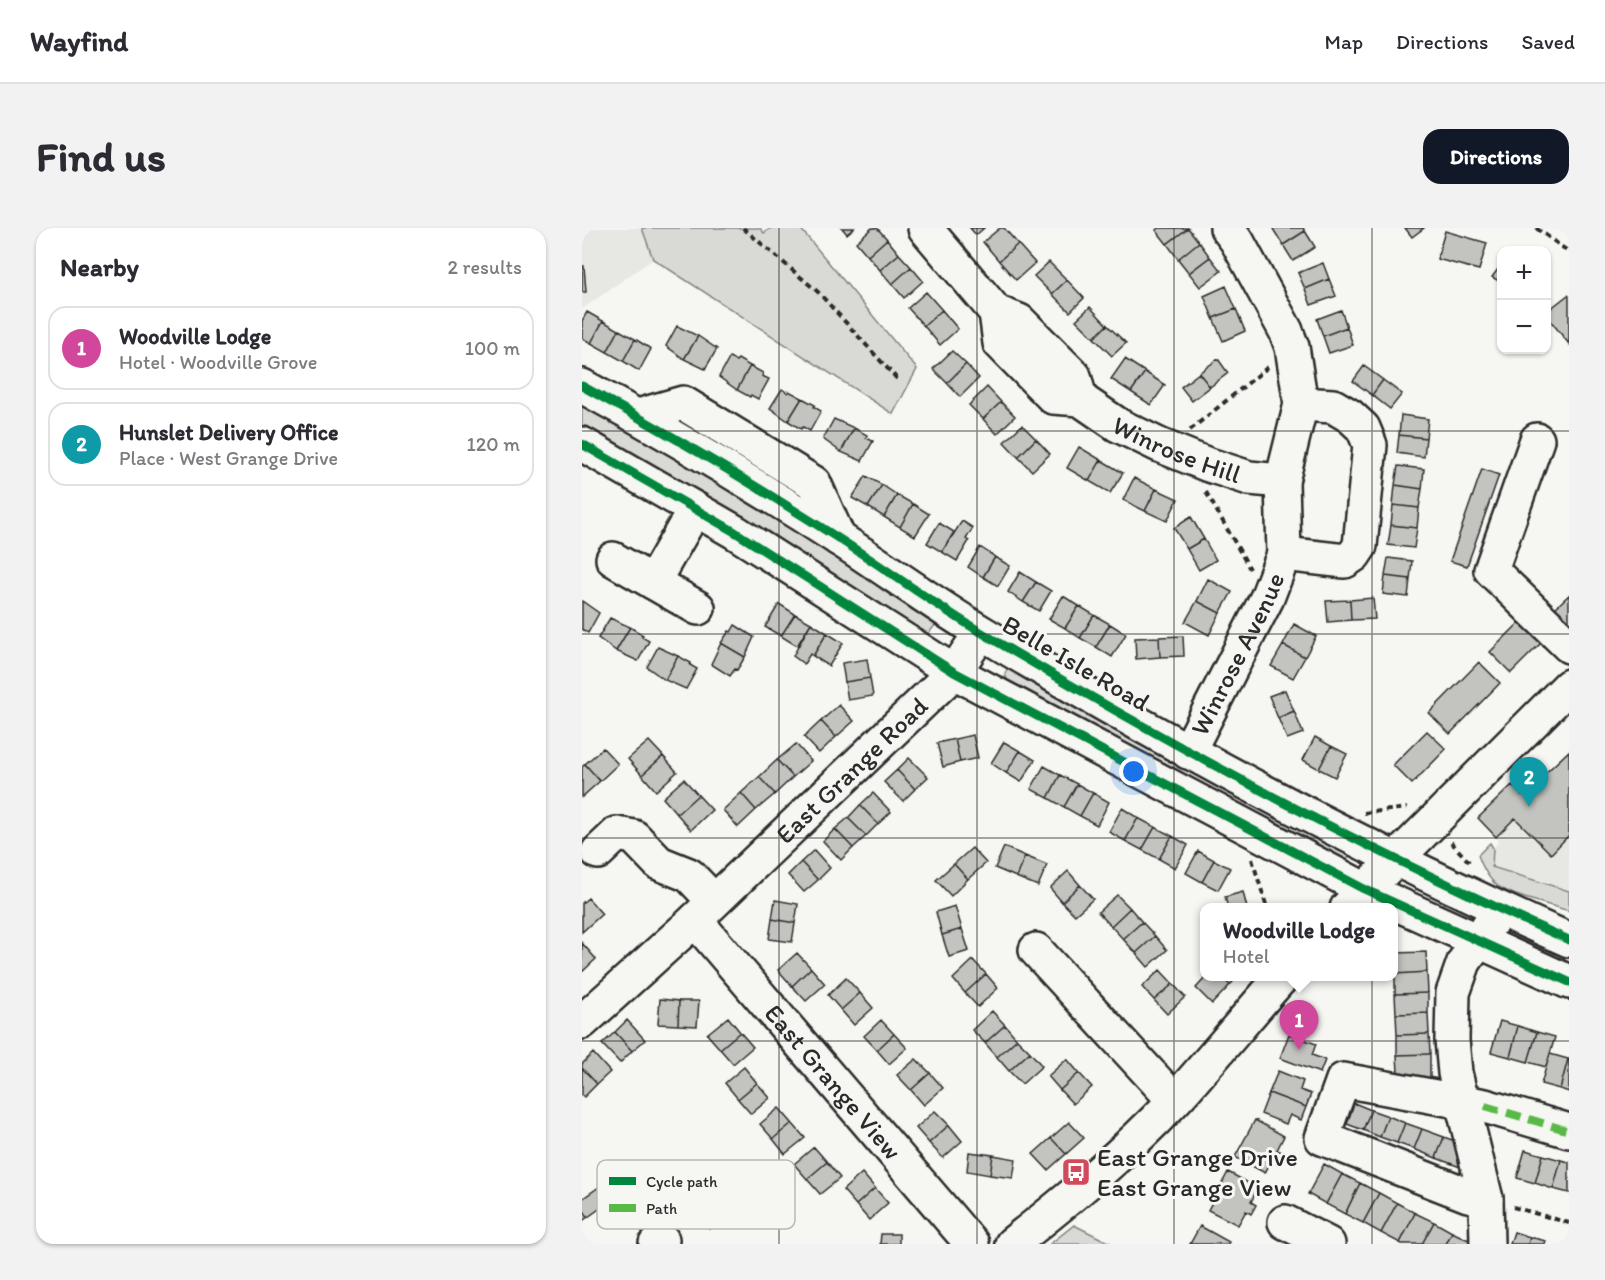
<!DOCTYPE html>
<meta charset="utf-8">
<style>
:root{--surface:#fff;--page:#f2f2f3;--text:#2b2b33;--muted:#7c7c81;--line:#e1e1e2;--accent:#111827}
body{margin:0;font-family:Itim,sans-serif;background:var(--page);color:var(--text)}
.controls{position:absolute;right:18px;top:18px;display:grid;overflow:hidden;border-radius:12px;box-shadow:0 2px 4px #0004}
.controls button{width:54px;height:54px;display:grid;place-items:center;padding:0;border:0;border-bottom:2px solid var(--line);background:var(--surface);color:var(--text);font:30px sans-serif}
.you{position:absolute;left:552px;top:544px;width:21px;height:21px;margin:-15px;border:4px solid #fff;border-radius:50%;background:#1a73e8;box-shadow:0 0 0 9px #1a73e833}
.badge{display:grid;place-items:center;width:39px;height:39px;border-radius:50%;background:var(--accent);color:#fff;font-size:20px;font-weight:700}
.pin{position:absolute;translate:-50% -50px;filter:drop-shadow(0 2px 3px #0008)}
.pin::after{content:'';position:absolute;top:32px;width:21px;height:18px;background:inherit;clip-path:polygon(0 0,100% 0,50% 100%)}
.popup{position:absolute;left:618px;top:675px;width:198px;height:78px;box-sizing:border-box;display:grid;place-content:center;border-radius:12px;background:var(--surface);filter:drop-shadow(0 2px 4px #0005);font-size:20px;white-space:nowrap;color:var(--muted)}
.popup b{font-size:22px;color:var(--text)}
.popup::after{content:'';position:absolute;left:50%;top:100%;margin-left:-12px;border:12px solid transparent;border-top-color:var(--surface)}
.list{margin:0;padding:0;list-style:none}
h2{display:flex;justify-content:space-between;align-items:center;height:78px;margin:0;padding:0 24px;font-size:26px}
h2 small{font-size:20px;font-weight:400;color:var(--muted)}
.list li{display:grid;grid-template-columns:39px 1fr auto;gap:18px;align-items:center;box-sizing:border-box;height:84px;margin:0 12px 12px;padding:0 12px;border:2px solid var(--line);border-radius:18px}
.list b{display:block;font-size:22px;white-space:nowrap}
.list p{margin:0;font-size:20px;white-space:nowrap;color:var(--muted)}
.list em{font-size:20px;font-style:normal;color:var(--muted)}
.map{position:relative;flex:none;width:987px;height:1016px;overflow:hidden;border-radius:18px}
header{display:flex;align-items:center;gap:36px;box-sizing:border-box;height:84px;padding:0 30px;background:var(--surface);border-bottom:2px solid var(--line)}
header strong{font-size:28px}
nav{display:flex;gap:33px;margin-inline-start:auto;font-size:21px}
.intro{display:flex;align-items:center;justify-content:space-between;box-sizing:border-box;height:144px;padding:0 36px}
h1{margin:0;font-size:42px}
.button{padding:15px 27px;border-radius:18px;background:var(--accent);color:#fff;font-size:21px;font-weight:700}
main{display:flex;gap:36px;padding:0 36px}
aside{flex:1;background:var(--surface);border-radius:18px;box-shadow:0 2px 4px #0004}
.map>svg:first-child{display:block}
.built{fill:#e7e7e3}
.green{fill:#d9d9d5;stroke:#828280;stroke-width:1.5}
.building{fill:#c3c3c0;stroke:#2b2b2b;stroke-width:1.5}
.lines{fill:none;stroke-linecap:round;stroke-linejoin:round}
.minor-casing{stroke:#2b2b2b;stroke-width:38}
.path{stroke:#2b2b2b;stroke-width:4;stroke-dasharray:6 4.5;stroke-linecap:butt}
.minor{stroke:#f6f6f2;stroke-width:33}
.quiet{stroke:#58b947;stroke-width:8;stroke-dasharray:15 8;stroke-linecap:butt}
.cycleway-casing{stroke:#f6f6f2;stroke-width:13}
.cycleway{stroke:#00873e;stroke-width:9}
.grid{fill:none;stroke:#2b2b2b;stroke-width:1.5;stroke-opacity:0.55}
.labels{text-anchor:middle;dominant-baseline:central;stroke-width:6;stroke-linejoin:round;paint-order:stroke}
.street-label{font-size:26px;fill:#2b2b2b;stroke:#f6f6f2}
.poi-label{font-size:26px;fill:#2b2b2b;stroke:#f6f6f2;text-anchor:start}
.key{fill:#f6f6f2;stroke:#b9b9b6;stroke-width:1.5}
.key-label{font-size:16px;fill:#2b2b2b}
</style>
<header>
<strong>Wayfind</strong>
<nav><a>Map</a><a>Directions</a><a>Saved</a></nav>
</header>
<div class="intro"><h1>Find us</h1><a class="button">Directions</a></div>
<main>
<aside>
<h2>Nearby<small>2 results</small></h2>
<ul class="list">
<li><span class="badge" style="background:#d1479c">1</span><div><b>Woodville Lodge</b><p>Hotel · Woodville Grove</p></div><em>100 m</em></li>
<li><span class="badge" style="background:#0f9aa8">2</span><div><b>Hunslet Delivery Office</b><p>Place · West Grange Drive</p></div><em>120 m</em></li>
</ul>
</aside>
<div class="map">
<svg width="987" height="1016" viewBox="0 0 987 1016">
<rect width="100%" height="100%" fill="#f6f6f2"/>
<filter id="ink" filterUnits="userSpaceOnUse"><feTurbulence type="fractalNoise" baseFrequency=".0167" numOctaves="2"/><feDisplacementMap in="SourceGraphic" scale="12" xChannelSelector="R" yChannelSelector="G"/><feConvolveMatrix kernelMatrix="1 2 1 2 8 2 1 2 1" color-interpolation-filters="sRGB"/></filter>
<g filter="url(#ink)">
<path class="built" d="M0 0H60L71 31 0 81Z
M987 521V663L910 638 911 620 916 614 914 609 896 590 930 557 941 567Z"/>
<path class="green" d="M60 0H178L182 5 189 0H218L335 141 311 186 71 31Z
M0 171 90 223 357 392 347 405 342 404 159 289 0 197Z
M427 439 769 627 763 633 426 455 423 445Z
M908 615 911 620 910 639 987 663V683C966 676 934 670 916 658 906 651 900 638 896 627Z
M878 671 894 686 885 690 857 677Z
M492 997 530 1016H468Z"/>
<path class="building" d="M260 0H272L265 6Z
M290 0H295L305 11 286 28 274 14Z
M388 0H402L394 7Z
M418 0H422L436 16 417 33 401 14Z
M576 0H606L585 16 574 2Z
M606 0 617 14 596 31 585 16Z
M693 0H721L723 3 701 17 691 1Z
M823 0H842L830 9Z
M723 3 733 19 711 33 701 17Z
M863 3 905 15 897 42 855 31Z
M305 11 317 26 298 42 286 28Z
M617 14 628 29 607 45 596 31Z
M436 16 453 35 434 52 417 33Z
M317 26 329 39 310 56 298 42Z
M628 29 639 43 618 59 607 45Z
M467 34 485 52 470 66 452 48Z
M741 35 747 51 723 61 716 45Z
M920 36V55L910 49Z
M0 38H2L4 64H0Z
M329 39 341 53 322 70 310 56Z
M747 51 754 68 729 77 723 61Z
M485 52 502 70 488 84 470 66Z
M644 58 654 81 631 90 622 68Z
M344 64 360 82 342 98 326 80Z
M986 67 987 68V116L964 87V84Z
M508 79 525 97 512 110 494 92Z
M654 81 663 103 641 113 631 90Z
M360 82 376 101 358 117 342 98Z
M759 82 765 99 741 108 735 91Z
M5 84 21 93 9 115 0 110V93Z
M21 93 37 102 25 124 9 115Z
M525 97 544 115 530 128 512 110Z
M95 98 116 108 102 131 84 118Z
M765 99 771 117 747 125 741 108Z
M37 102 53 111 41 133 25 124Z
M116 108 135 121 123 141 102 131Z
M53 111 69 121 57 143 41 133Z
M370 123 384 136 365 155 351 141Z
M148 129 154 133 156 131 168 138 155 162 137 149Z
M543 131 563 144 549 164 529 151Z
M636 131 646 145 628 159 617 145Z
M384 136 397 150 378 169 365 155Z
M168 138 181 145 180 148 187 151 176 171 169 167 168 169 155 162Z
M782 138 801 152 790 167 771 153Z
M563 144 583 157 569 177 549 164Z
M617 145 628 159 610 173 599 159Z
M801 152 820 166 808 181 790 167Z
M405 159 419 174 401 191 387 177Z
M200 161 206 165 207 163 220 170 206 193 188 180Z
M220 170 233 177 232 179 239 183 228 203 221 199 219 201 206 193Z
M419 174 433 188 415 206 401 191Z
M819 187 846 191 844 210 817 207Z
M252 191 272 200 259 224 241 211Z
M440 197 454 211 436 229 422 214Z
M272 200 285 207 284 210 291 213 280 233 259 224Z
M817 207 844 210 842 229 815 225Z
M454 211 468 226 450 243 436 229Z
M497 219 519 232 507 253 485 240Z
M519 232 541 245 528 265 507 253Z
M816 238 842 241 840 261 813 257Z
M900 241 917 247 885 338 868 333Z
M284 248 300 257 286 279 270 270Z
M552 250 574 261 563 283 541 272Z
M300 257 315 267 302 289 286 279Z
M813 257 840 261 837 280 811 277Z
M574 261 596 271 585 293 563 283Z
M315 267 331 276 318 299 302 289Z
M331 276 347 286 333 308 318 299Z
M811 277 837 280 835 300 809 297Z
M609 289 622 311 605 321 592 300Z
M380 293 391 300 384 311 387 313 375 333 360 324Z
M357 295 372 304 360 324 345 315Z
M809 297 835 300 832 320 806 317Z
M622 311 634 332 617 342 605 321Z
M398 319 413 329 401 349 386 339Z
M413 329 428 338 416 358 401 349Z
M806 330 830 333 828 351 803 348Z
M438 344 454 354 441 374 426 364Z
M803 348 828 351 826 369 801 366Z
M626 351 650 364 638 385 615 373Z
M454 354 469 363 457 383 441 374Z
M987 367V399L971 382Z
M481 368 497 378 483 400 467 391Z
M791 370 793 391 769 392 768 372Z
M768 372 769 392 746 394 744 373Z
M0 373 17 385 6 405 0 401Z
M615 373 638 385 627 407 603 394Z
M197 376 213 386 199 408 183 399Z
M497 378 512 387 498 410 483 400Z
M213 386 229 395 215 418 199 408Z
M512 387 528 396 514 419 498 410Z
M28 390 48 399 34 423 16 410Z
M941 391 962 412 929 445 908 424Z
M229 395 245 405 231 428 228 426 222 436 211 428Z
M528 396 544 406 530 429 514 419Z
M712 396 734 408 723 429 701 417Z
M153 397 172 409 163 429 139 415 147 403 149 404Z
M48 399 61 407 60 409 67 413 56 433 34 423Z
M245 405 261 415 247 438 231 428Z
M601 408 602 428 578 429 577 409Z
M577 409 578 429 554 431 553 410Z
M139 415 163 429 155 442 153 441 148 448 129 436Z
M701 417 723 429 711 450 689 438Z
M76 419 96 428 83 452 65 439Z
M96 428 109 435 108 437 115 441 104 461 83 452Z
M285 431 288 450 263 454 260 435Z
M897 434 918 455 868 506 847 485Z
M288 450 291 468 266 472 263 454Z
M703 462 712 483 696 490 687 468Z
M257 477 272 493 254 509 239 493Z
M712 483 721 505 705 511 696 490Z
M239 493 254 509 237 525 222 509Z
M845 503 864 521 830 556 811 537Z
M391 507 396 530 378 534 373 511Z
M733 509 749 518 737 541 721 532Z
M373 511 378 534 361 539 355 515Z
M67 513 81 528 60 547 46 531Z
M422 514 438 523 424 545 409 535Z
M214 516 229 533 211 549 195 532Z
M749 518 765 526 753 549 737 541Z
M21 520 36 536 18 553 3 536Z
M438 523 453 532 439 554 424 545Z
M987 523V607L969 626 933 590 914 609 896 590 930 557 940 567Z
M81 528 95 544 74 563 60 547Z
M327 530 346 549 333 561 315 542Z
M195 532 211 549 193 566 177 549Z
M3 536 18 553 0 569V539Z
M462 538 478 547 466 570 449 561Z
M315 542 333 561 321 573 302 554Z
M478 547 495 556 482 579 466 570Z
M177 549 193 566 174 582 159 565Z
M102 551 116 567 95 586 81 570Z
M495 556 511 565 498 588 482 579Z
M159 565 174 582 156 599 141 582Z
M291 565 309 584 296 596 278 577Z
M511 565 527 574 515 597 498 588Z
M116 567 130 582 109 602 95 586Z
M278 577 296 596 284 608 266 590Z
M540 580 556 590 543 613 527 604Z
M266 590 284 608 271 620 253 601Z
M556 590 573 599 560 622 543 613Z
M573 599 590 608 577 631 560 622Z
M253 601 271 620 259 632 241 613Z
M590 608 606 617 593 640 577 631Z
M422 619 443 628 434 649 413 640Z
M390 620 404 635 386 651 372 636Z
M232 622 248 640 236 652 219 634Z
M616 623 632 632 620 654 604 645Z
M443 628 465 637 456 658 434 649Z
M632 632 648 640 636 662 620 654Z
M219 634 236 652 222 664 206 647Z
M372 636 386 651 369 668 354 652Z
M486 643 498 657 480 674 468 660Z
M498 657 511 671 493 687 480 674Z
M661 664 665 680H646L643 669Z
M535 667 548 680 529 698 516 684Z
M6 670 20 686 0 704V675Z
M193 672 216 676 213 695 190 691Z
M373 678 380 701 360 707 354 684Z
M548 680 560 694 541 711 529 698Z
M190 691 213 695 210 714 187 711Z
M560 694 573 708 554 725 541 711Z
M380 701 387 723 367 729 360 707Z
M573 708 585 722 566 739 554 725Z
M0 715 14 731 0 744Z
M844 724 845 744 813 746 812 725Z
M215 725 229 740 210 758 196 742Z
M391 732 404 746 383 765 371 751Z
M229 740 243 756 224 773 210 758Z
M578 742 591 756 572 772 560 759Z
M845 744 846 765 813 766V746Z
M404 746 416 760 396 779 383 765Z
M625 748H638L648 757 630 776 614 760Z
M638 748H656L648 757Z
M264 750 278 765 259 782 246 767Z
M591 756 603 769 585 786 572 772Z
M278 765 291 780 272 797 259 782Z
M846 765V785L814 786 813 766Z
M78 771 97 773 96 797 76 796Z
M97 773H117L115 798 96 797Z
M410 783 423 797 403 815 390 802Z
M846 785 847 806 815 807 814 786Z
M146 789 158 804 138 821 125 806Z
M45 792 63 812 50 823 33 804Z
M299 792 312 806 295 822 282 808Z
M918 793 936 798 928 829 909 824Z
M423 797 435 811 415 829 403 815Z
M936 798 955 804 946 834 928 829Z
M33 804 50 823 38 835 20 816Z
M158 804 171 819 151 836 138 821Z
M955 804 973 809 964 839 946 834Z
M312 806 325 820 307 836 295 822Z
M707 806 734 816 730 827 743 832 738 845 698 830Z
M847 806 848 826 815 827V807Z
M435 811 448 824 427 843 415 829Z
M448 824 460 838 440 856 427 843Z
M11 825 28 844 15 856 0 840V836Z
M848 826V851L816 844 815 827Z
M968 826 986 831 978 861 959 856Z
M334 831 348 845 329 862 315 847Z
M485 831 497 845 478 862 466 848Z
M986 831H987V864L978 861Z
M162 839 175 855 156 871 143 855Z
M0 840 15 856 2 869 0 867Z
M696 843 721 853 718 862 729 866 724 879 687 865Z
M348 845 361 860 342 877 329 862Z
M497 845 510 859 491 876 478 862Z
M175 855 188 870 169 886 156 871Z
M687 865 724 879 719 892 708 887 704 896 679 886Z
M772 875 789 882 781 902 765 896Z
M197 880 210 895 191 911 178 896Z
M789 882 806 888 798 909 781 902Z
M353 883 367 897 347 915 334 900Z
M806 888 823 895 815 915 798 909Z
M673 892 702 908 695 922 700 924 696 934 690 931 683 945 653 929Z
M487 894 502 910 484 926 469 910Z
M210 895 223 910 203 926 191 911Z
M823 895 840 901 832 921 815 915Z
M367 897 380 913 361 930 347 915Z
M840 901 862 909 854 930 832 921Z
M862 909 873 913 881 940 854 930Z
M469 910 484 926 466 942 451 926Z
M232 919 245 934 225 951 212 936Z
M943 922 961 927 953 955 935 950Z
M387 924 411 927 408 947 385 943Z
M411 927 434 931 431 950 408 947Z
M961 927 979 932 971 961 953 955Z
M979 932 987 934V965L971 961Z
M73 934 87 955 66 969 52 948Z
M245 934 258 950 238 966 225 951Z
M742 936 760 946 744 976 726 966Z
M646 944 676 960 669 974 674 977 669 986 664 983 656 997 626 982Z
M280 945 293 960 274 977 261 962Z
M760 946 778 955 763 986 744 976Z
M52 948 66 969 46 983 32 962Z
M120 949 133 968 110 984 103 973 107 971 101 962Z
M778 955 797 965 781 995 763 986Z
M17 959 27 974 6 989 0 980V971Z
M293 960 306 975 287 992 274 977Z
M797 965 815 975 799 1005 781 995Z
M133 968 147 988 127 1001 121 993 118 995 110 984Z
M815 975 833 985 818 1015 799 1005Z
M0 980 6 989 0 993Z
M833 985 852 994 840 1016H820L818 1015Z
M852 994 870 1004 864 1016H840Z
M618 998 647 1014 646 1016H608Z
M870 1004 889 1013 887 1016H864Z
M932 1004 948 1009 946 1016H928Z
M299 1006H317V1016H298Z
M948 1009 964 1013 963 1016H946Z"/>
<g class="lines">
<g class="minor-casing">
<g id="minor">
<path d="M343 0 414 84 437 93 492 148 498 171"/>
<path id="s1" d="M414 84 418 115 471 169 498 171 536 197 577 217 624 236 667 250 700 253"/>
<path d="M0 158C88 206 175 258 259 312 307 343 353 377 402 406 591 519 785 623 987 712"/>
<path d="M56 188 101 175 232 255 257 311"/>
<path d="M955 212 909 342 987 418"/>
<path d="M0 216 153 304 372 444 782 661 987 754"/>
<path d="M702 326 763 333 772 327 778 318 788 217 781 200 768 188 751 178 719 176"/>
<path d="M31 331 116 380"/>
<path d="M71 354 113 281"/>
<path id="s2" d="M606 524 685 370 702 326 700 253 719 176 710 119 704 103 655 13 645 0"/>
<path d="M16 624 35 606 52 609 77 635 107 647 132 673"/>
<path d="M765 680 987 458"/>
<path id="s3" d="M113 692 390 1016"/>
<path d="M454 722 592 872"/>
<path id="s4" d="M0 794 113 692 372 444 399 405"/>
<path d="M904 971 886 967 740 910 761 852 903 878 987 903"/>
<path d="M703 994 746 1016"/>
<path d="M74 1016 80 1012"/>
<path d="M430 1016C487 971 542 926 592 873 629 833 664 789 701 748"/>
<path d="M905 1016 904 971 873 845 870 812 871 765 882 734 909 694"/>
</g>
</g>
<path class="path" d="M161 0 236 64 317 153
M954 0 987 24
M608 202 686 139
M624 264 668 341
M782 585 825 580
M869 614 888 635
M670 631 685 680
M931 979 987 995"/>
<use href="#minor" class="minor"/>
<path class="quiet" d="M903 878 987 903"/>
<g class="cycleway-casing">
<path id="cycleway" d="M0 158C88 206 175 258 259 312 307 343 353 377 402 406 591 519 785 623 987 712
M0 216 153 304 372 444 782 661 987 754"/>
</g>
<use href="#cycleway" class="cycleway"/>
</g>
</g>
<path class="grid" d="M197 0V1016M395 0V1016M592 0V1016M790 0V1016M0 203H987M0 406H987M0 610H987M0 813H987"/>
<defs>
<g id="bus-square" transform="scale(1.5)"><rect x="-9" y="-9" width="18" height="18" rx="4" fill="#d1495b" stroke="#f6f6f2"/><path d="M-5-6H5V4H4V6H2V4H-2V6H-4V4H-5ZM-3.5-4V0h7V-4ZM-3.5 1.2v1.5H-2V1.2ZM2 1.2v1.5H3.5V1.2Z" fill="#fff"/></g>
</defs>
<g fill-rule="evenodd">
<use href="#bus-square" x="494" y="944"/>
</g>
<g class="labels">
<g class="street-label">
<text stroke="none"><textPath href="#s1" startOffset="244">Winrose Hill</textPath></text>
<text stroke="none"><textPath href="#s2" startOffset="110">Winrose Avenue</textPath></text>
<text transform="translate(494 435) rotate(30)">Belle Isle Road</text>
<text stroke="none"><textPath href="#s4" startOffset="369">East Grange Road</textPath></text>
<text stroke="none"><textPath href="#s3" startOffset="213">East Grange View</textPath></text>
</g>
<g class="poi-label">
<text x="515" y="929">East Grange Drive<tspan x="515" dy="30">East Grange View</tspan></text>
</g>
</g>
<rect x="15" y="932" width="198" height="69" rx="9" class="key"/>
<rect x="27" y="949" width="27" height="8" fill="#00873e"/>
<rect x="27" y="976" width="27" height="8" fill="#58b947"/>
<g class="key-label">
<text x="64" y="959">Cycle path</text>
<text x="64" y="986">Path</text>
</g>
</svg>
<div class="controls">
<button>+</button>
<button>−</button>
</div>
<div class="you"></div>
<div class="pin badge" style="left:717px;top:822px;background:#d1479c">1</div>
<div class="popup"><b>Woodville Lodge</b>Hotel</div>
<div class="pin badge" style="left:947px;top:579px;background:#0f9aa8">2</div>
</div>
</main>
